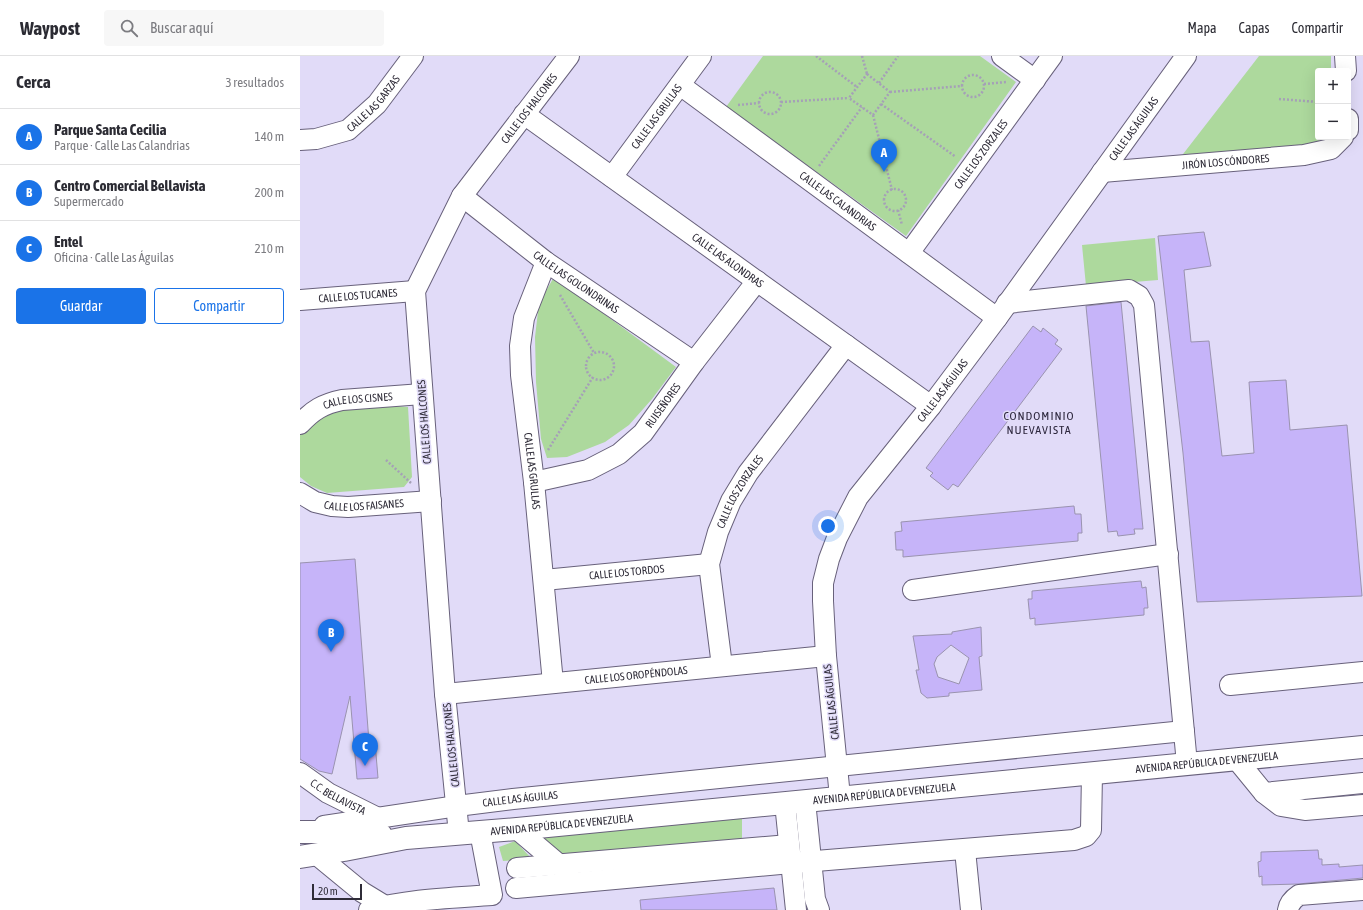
<!DOCTYPE html>
<html lang="es">
<meta charset="utf-8">
<style>
:root{--surface:#fff;--page:#f7f7f7;--text:#2b2b33;--muted:#7c7c81;--line:#e1e1e2;--accent:#1a73e8}
body{margin:0;font-family:"Asap Condensed",sans-serif;background:var(--page);color:var(--text)}
.controls{position:absolute;right:12px;top:12px;display:grid;overflow:hidden;border-radius:4px;box-shadow:0 4px 16px #0002}
.controls button{width:36px;height:36px;display:grid;place-items:center;padding:0;border:0;border-bottom:1px solid var(--line);background:var(--surface);color:var(--text);font:20px sans-serif}
.scale{position:absolute;left:12px;bottom:10px;width:50px;box-sizing:border-box;padding-left:4px;border:2px solid #2f2c38;border-top:0;font-size:11px;line-height:14px;white-space:nowrap;color:#2f2c38;-webkit-text-stroke:3px #e1dbf8;paint-order:stroke}
.you{position:absolute;left:528px;top:470px;width:14px;height:14px;margin:-10px;border:3px solid #fff;border-radius:50%;background:#1a73e8;box-shadow:0 0 0 6px #1a73e833}
.badge{display:grid;place-items:center;width:26px;height:26px;border-radius:50%;background:var(--accent);color:#fff;font-size:13px;font-weight:700}
.pin{position:absolute;translate:-50% -33px;filter:drop-shadow(0 1px 2px #0008)}
.pin::after{content:'';position:absolute;top:21px;width:14px;height:12px;background:inherit;clip-path:polygon(0 0,100% 0,50% 100%)}
.list{margin:0;padding:0;list-style:none}
h2{display:flex;justify-content:space-between;align-items:center;height:52px;margin:0;padding:0 16px;font-size:17px}
h2 small{font-size:13px;font-weight:400;color:var(--muted)}
.list li{display:grid;grid-template-columns:26px 1fr auto;gap:12px;align-items:center;box-sizing:border-box;height:56px;padding:0 16px;border-top:1px solid var(--line)}
.list b{display:block;font-size:15px;white-space:nowrap}
.list p{margin:0;font-size:13px;white-space:nowrap;color:var(--muted)}
.list em{font-size:13px;font-style:normal;color:var(--muted)}
.actions{display:flex;gap:8px;padding:12px 16px}
.actions a{flex:1;padding:9px 0;border:1px solid var(--accent);border-radius:4px;text-align:center;font-size:14px;color:var(--accent)}
.actions .main{background:var(--accent);color:#fff}
.icon{flex:none;width:22px;height:22px;fill:none;stroke:currentColor;stroke-width:2;stroke-linecap:round;stroke-linejoin:round}
.map{position:relative;flex:none;width:1063px;height:854px;overflow:hidden}
header{display:flex;align-items:center;gap:24px;box-sizing:border-box;height:56px;padding:0 20px;background:var(--surface);border-bottom:1px solid var(--line)}
header strong{font-size:19px}
nav{display:flex;gap:22px;margin-inline-start:auto;font-size:14px}
.search{width:280px;height:36px;background:var(--page);display:flex;align-items:center;gap:10px;box-sizing:border-box;padding:0 14px;border-radius:4px;color:var(--muted);font-size:15px}
main{display:flex}
aside{flex:1;background:var(--surface)}
.map>svg:first-child{display:block}
.green{fill:#add99d}
.building{fill:#c6b4f9;stroke:#9a93af;fill-rule:evenodd}
.lines{fill:none;stroke-linecap:round;stroke-linejoin:round}
.minor-casing{stroke:#68617b;stroke-width:22}
.major-casing{stroke:#68617b;stroke-width:24}
.path{stroke:#a5a0b7;stroke-width:2.5;stroke-dasharray:2 2;stroke-linecap:butt}
.minor{stroke:#fff;stroke-width:20}
.major{stroke:#fff;stroke-width:22}
.labels{text-anchor:middle;dominant-baseline:central;stroke-width:3;stroke-linejoin:round;paint-order:stroke}
.street-label{font-size:11px;fill:#2f2c38;stroke:#e1dbf8}
.neighbourhood-label{font-size:12px;letter-spacing:1px;fill:#2c263c;stroke:#e1dbf8}
</style>
<header>
<strong>Waypost</strong>
<div class="search"><svg class="icon" aria-label="search" viewBox="0 0 24 24"><circle cx="10" cy="10" r="6"/><path d="M15 15l6 6"/></svg>Buscar aquí</div>
<nav><a>Mapa</a><a>Capas</a><a>Compartir</a></nav>
</header>
<main>
<aside>
<h2>Cerca<small>3 resultados</small></h2>
<ul class="list">
<li><span class="badge">A</span><div><b>Parque Santa Cecilia</b><p>Parque · Calle Las Calandrias</p></div><em>140 m</em></li>
<li><span class="badge">B</span><div><b>Centro Comercial Bellavista</b><p>Supermercado</p></div><em>200 m</em></li>
<li><span class="badge">C</span><div><b>Entel</b><p>Oficina · Calle Las Águilas</p></div><em>210 m</em></li>
</ul>
<div class="actions"><a class="main">Guardar</a><a>Compartir</a></div>
</aside>
<div class="map">
<svg width="1063" height="854" viewBox="0 0 1063 854">
<rect width="100%" height="100%" fill="#e1dbf8"/>
<path class="green" d="M463 0H680L716 26 606 180 426 51Z
M959 0H1031V15H1018V81H1025L1009 91 880 102Z
M855 182 858 224 786 230 782 189Z
M254 221 376 311 352 343 329 369 305 386 267 401 247 402 241 383 236 326 235 281 239 247Z
M82 349 108 351 112 421 104 431 27 437 11 430 0 421V374L3 369 45 350Z
M442 759V784L267 803 238 779Z
M215 785 232 803 203 805 199 791Z"/>
<path class="building" d="M904 176 911 210 884 214 891 286 909 285 922 400 954 397 949 326 986 324 990 374 1047 369 1062 540 897 546 883 397 858 180Z
M821 246 843 473H834L835 478 818 480 817 475 808 476 786 250Z
M733 270 741 276 743 272 758 284 755 288 762 293 658 431 653 428 648 434 630 420 633 417 626 412Z
M774 450 775 458H781L782 477H778V485L603 501V494H596L595 476 602 475 601 466Z
M55 503 69 686H75L78 722 57 723 50 640 32 718 19 715 0 703V507Z
M841 525 842 532 846 531 848 552H844V559L735 569V562L730 563 728 543H732V535Z
M681 571 682 600 679 601 682 634 649 637V640L627 642 621 637 616 614H619L613 580 652 578V576ZM651 589 669 602 659 628 638 621 634 608 637 601Z
M1018 794 1019 803H1022V809L1039 808V811L1063 809V822L998 828 962 829V820L959 821 958 806 961 805V796Z
M474 832 477 854H341L340 844Z"/>
<g class="lines">
<g class="minor-casing">
<g id="minor">
<path d="M702 0 735 24"/>
<path d="M1045 0 1046 15"/>
<path id="s1" d="M380 29 697 262"/>
<path id="s2" d="M224 58 631 350"/>
<path d="M1048 63V74"/>
<path id="s3" d="M0 84 16 83 48 74 77 48 113 0"/>
<path id="s4" d="M802 116 1004 99 1031 93 1043 81"/>
<path id="s5" d="M312 121 401 0"/>
<path id="s6" d="M162 140 246 206 394 306"/>
<path id="s7" d="M609 197 752 0"/>
<path id="s8" d="M246 206 224 262 220 290 221 319 234 426 253 627"/>
<path id="s9" d="M0 244 115 235"/>
<path d="M707 247 829 234 839 240 844 249 887 708"/>
<path id="s10" d="M0 368C13 354 23 348 42 344L122 338"/>
<path id="s11" d="M234 426 288 414 319 398 343 377 394 306 457 225"/>
<path id="s12" d="M0 437 15 446 32 450 48 451 131 445"/>
<path id="s13" d="M244 524 409 508"/>
<path d="M613 534 868 498"/>
<path id="s14" d="M422 610 409 508 418 476 431 445 448 417 546 289"/>
<path d="M930 629 1063 616"/>
<path id="s15" d="M145 638 526 600"/>
<path d="M937 704 964 737 981 750 1005 754 1063 749"/>
<path id="s16" d="M0 717 28 737 78 762"/>
<path d="M964 737 1063 727"/>
<path id="s17" d="M540 741 526 600 523 545V527L529 503 537 482 558 441 631 350 697 262 886 0"/>
<path d="M505 745 515 843 519 854"/>
<path d="M485 747 496 854"/>
<path id="s18" d="M24 770 157 750 213 743 884 675"/>
<path d="M217 773 263 812"/>
<path id="s19" d="M159 778 145 638 115 235 162 140 269 0"/>
<path d="M665 794 671 854"/>
<path d="M17 799 62 836 85 850"/>
<path d="M217 812 489 789"/>
<path d="M216 832 491 807 774 784 786 780 791 774 792 717"/>
<path d="M69 854C108 843 151 842 192 839L180 776"/>
<path d="M988 854C989 847 993 843 999 839L1063 834"/>
</g>
</g>
<g class="major-casing">
<g id="major">
<path d="M0 776H35L81 779"/>
<path id="s20" d="M0 801 44 794 106 782 217 773 1063 691"/>
</g>
</g>
<path class="path" d="M516 0 557 31
M562 0 567 18
M567 18 590 36 573 59 549 42Z
M662 30a11 11 0 1 1 22 0a11 11 0 1 1-22 0Z
M579 27 598 0
M684 28 707 26
M590 36 662 30
M459 47a11 11 0 1 1 22 0a11 11 0 1 1-22 0Z
M979 43 1018 46
M481 46 549 42
M581 48 656 101
M438 49 459 47
M573 59 592 134
M519 110 562 51
M584 144a11 11 0 1 1 22 0a11 11 0 1 1-22 0Z
M598 154 602 169
M260 239 294 297
M286 310a14 14 0 1 1 28 0a14 14 0 1 1-28 0Z
M248 394 293 321
M86 404 111 427"/>
<use href="#minor" class="minor"/>
<use href="#major" class="major"/>
</g>
<g class="labels">
<g class="street-label">
<text stroke="none"><textPath href="#s3" startOffset="86">CALLE LAS GARZAS</textPath></text>
<text stroke="none"><textPath href="#s19" startOffset="761">CALLE LOS HALCONES</textPath></text>
<text stroke="none"><textPath href="#s5" startOffset="75">CALLE LAS GRULLAS</textPath></text>
<text stroke="none"><textPath href="#s17" startOffset="768">CALLE LAS ÁGUILAS</textPath></text>
<text stroke="none"><textPath href="#s7" startOffset="122">CALLE LOS ZORZALES</textPath></text>
<text stroke="none"><textPath href="#s4" startOffset="124">JIRÓN LOS CÓNDORES</textPath></text>
<text stroke="none"><textPath href="#s1" startOffset="196">CALLE LAS CALANDRIAS</textPath></text>
<text stroke="none"><textPath href="#s2" startOffset="251">CALLE LAS ALONDRAS</textPath></text>
<text stroke="none"><textPath href="#s6" startOffset="143">CALLE LAS GOLONDRINAS</textPath></text>
<text stroke="none"><textPath href="#s9" startOffset="58">CALLE LOS TUCANES</textPath></text>
<text stroke="none"><textPath href="#s17" startOffset="444">CALLE LAS ÁGUILAS</textPath></text>
<text stroke="none"><textPath href="#s10" startOffset="65">CALLE LOS CISNES</textPath></text>
<text stroke="none"><textPath href="#s11" startOffset="156">RUISEÑORES</textPath></text>
<text transform="translate(124 366) rotate(-94)">CALLE LOS HALCONES</text>
<text stroke="none"><textPath href="#s8" startOffset="214">CALLE LAS GRULLAS</textPath></text>
<text stroke="none"><textPath href="#s14" startOffset="182">CALLE LOS ZORZALES</textPath></text>
<text stroke="none"><textPath href="#s12" startOffset="67">CALLE LOS FAISANES</textPath></text>
<text stroke="none"><textPath href="#s13" startOffset="83">CALLE LOS TORDOS</textPath></text>
<text stroke="none"><textPath href="#s15" startOffset="192">CALLE LOS OROPÉNDOLAS</textPath></text>
<text transform="translate(531 646) rotate(-96)">CALLE LAS ÁGUILAS</text>
<text transform="translate(151 689) rotate(-96)">CALLE LOS HALCONES</text>
<text stroke="none"><textPath href="#s20" startOffset="912">AVENIDA REPÚBLICA DE VENEZUELA</textPath></text>
<text stroke="none"><textPath href="#s20" startOffset="588">AVENIDA REPÚBLICA DE VENEZUELA</textPath></text>
<text stroke="none"><textPath href="#s16" startOffset="45">C.C. BELLAVISTA</textPath></text>
<text stroke="none"><textPath href="#s18" startOffset="198">CALLE LAS ÁGUILAS</textPath></text>
<text stroke="none"><textPath href="#s20" startOffset="264">AVENIDA REPÚBLICA DE VENEZUELA</textPath></text>
</g>
<g class="neighbourhood-label">
<text x="739" y="360">CONDOMINIO<tspan x="739" dy="14">NUEVAVISTA</tspan></text>
</g>
</g>
</svg>
<div class="controls">
<button>+</button>
<button>−</button>
</div>
<div class="scale">20 m</div>
<div class="you"></div>
<div class="pin badge" style="left:584px;top:116px">A</div>
<div class="pin badge" style="left:31px;top:596px">B</div>
<div class="pin badge" style="left:65px;top:710px">C</div>
</div>
</main>
